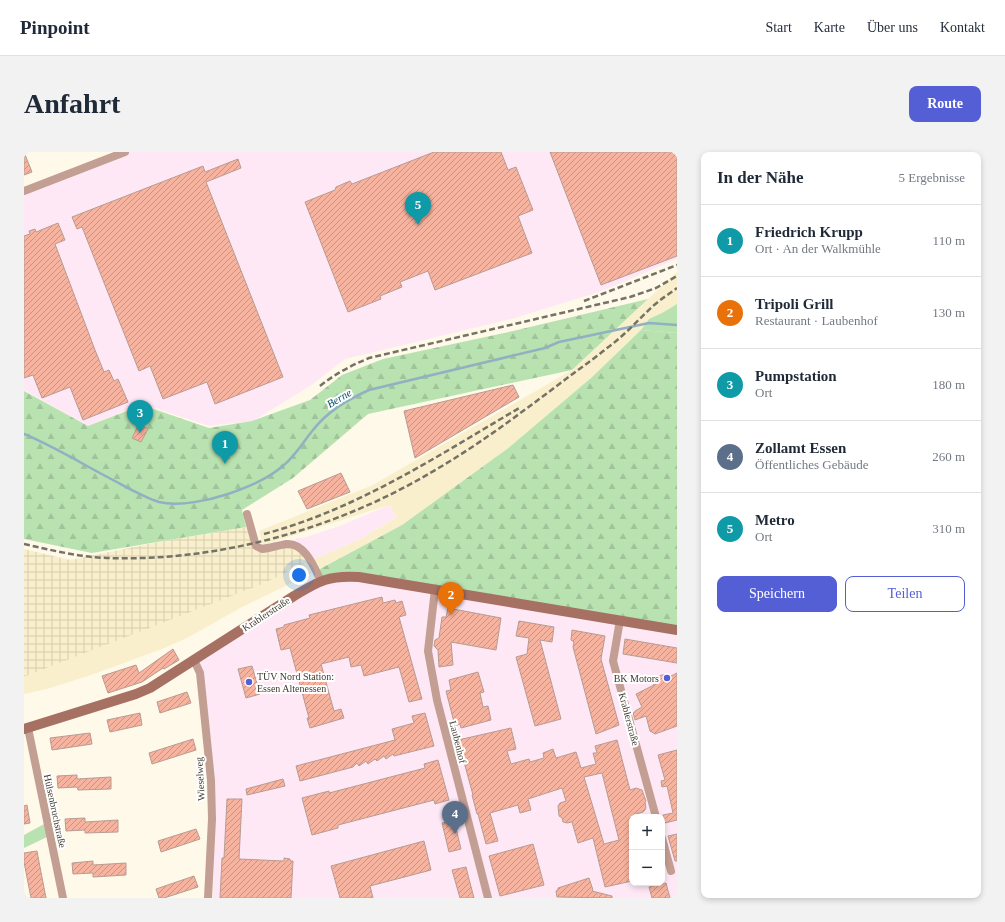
<!DOCTYPE html>
<html lang="de">
<meta charset="utf-8">
<style>
:root{--surface:#fff;--page:#f2f2f3;--text:#1f2937;--muted:#747a83;--line:#e0e1e3;--accent:#545fd5}
body{margin:0;font-family:"Times New Roman",serif;background:var(--page);color:var(--text)}
.controls{position:absolute;right:12px;bottom:12px;display:grid;overflow:hidden;border-radius:8px;box-shadow:0 2px 6px #0003}
.controls button{width:36px;height:36px;display:grid;place-items:center;padding:0;border:0;border-bottom:1px solid var(--line);background:var(--surface);color:var(--text);font:20px sans-serif}
.you{position:absolute;left:275px;top:423px;width:14px;height:14px;margin:-10px;border:3px solid #fff;border-radius:50%;background:#1a73e8;box-shadow:0 0 0 6px #1a73e833}
.badge{display:grid;place-items:center;width:26px;height:26px;border-radius:50%;background:var(--accent);color:#fff;font-size:13px;font-weight:700}
.pin{position:absolute;translate:-50% -33px;filter:drop-shadow(0 1px 2px #0008)}
.pin::after{content:'';position:absolute;top:21px;width:14px;height:12px;background:inherit;clip-path:polygon(0 0,100% 0,50% 100%)}
.list{margin:0;padding:0;list-style:none}
h2{display:flex;justify-content:space-between;align-items:center;height:52px;margin:0;padding:0 16px;font-size:17px}
h2 small{font-size:13px;font-weight:400;color:var(--muted)}
.list li{display:grid;grid-template-columns:26px 1fr auto;gap:12px;align-items:center;box-sizing:border-box;height:72px;padding:0 16px;border-top:1px solid var(--line)}
.list b{display:block;font-size:15px;white-space:nowrap}
.list p{margin:0;font-size:13px;white-space:nowrap;color:var(--muted)}
.list em{font-size:13px;font-style:normal;color:var(--muted)}
.actions{display:flex;gap:8px;padding:12px 16px}
.actions a{flex:1;padding:9px 0;border:1px solid var(--accent);border-radius:8px;text-align:center;font-size:14px;color:var(--accent)}
.actions .main{background:var(--accent);color:#fff}
.map{position:relative;flex:none;width:653px;height:746px;overflow:hidden;border-radius:8px}
header{display:flex;align-items:center;gap:24px;box-sizing:border-box;height:56px;padding:0 20px;background:var(--surface);border-bottom:1px solid var(--line)}
header strong{font-size:19px}
nav{display:flex;gap:22px;margin-inline-start:auto;font-size:14px}
.intro{display:flex;align-items:center;justify-content:space-between;box-sizing:border-box;height:96px;padding:0 24px}
h1{margin:0;font-size:28px}
.button{padding:10px 18px;border-radius:8px;background:var(--accent);color:#fff;font-size:14px;font-weight:700}
main{display:flex;gap:24px;padding:0 24px}
aside{flex:1;background:var(--surface);border-radius:8px;box-shadow:0 2px 6px #0003}
.map>svg:first-child{display:block}
.commercial{fill:#fee8f6;fill-rule:evenodd}
.industrial{fill:url(#industrial-grid)}
.built{fill:#f9efcc}
.green{fill:#b9e2b1}
.forest{fill:url(#forest-firs)}
.lines{fill:none;stroke-linecap:round;stroke-linejoin:round}
.stream{stroke:#8fb1c1;stroke-width:2.5}
.building{fill:url(#building-hatch);stroke:#b89b92;fill-rule:evenodd}
.street{stroke:#c39e93;stroke-width:8}
.secondary{stroke:#a67162;stroke-width:10}
.rail{stroke:#757265;stroke-width:2.5;stroke-dasharray:6 3;stroke-linecap:butt}
.poi-dot{fill:#545fd5;stroke:#fff;stroke-width:1.5}
.labels{text-anchor:middle;dominant-baseline:central;stroke-width:4;stroke-linejoin:round;paint-order:stroke}
.street-label{font-size:10px;fill:#3e3b30;stroke:#fff}
.poi-label{font-size:10px;fill:#3e3b30;stroke:#fff;text-anchor:start}
.water-label{font-size:11px;font-style:italic;fill:#044f6c;stroke:#fff}
</style>
<header>
<strong>Pinpoint</strong>
<nav><a>Start</a><a>Karte</a><a>Über uns</a><a>Kontakt</a></nav>
</header>
<div class="intro"><h1>Anfahrt</h1><a class="button">Route</a></div>
<main>
<div class="map">
<svg width="653" height="746" viewBox="0 0 653 746">
<defs>
<pattern id="industrial-grid" width="8" height="8" patternUnits="userSpaceOnUse"><rect width="8" height="8" fill="#f9efcc"/><path d="M0 4h8M4 0v8" fill="none" stroke="#d6ceb0"/></pattern>
<pattern id="forest-firs" width="22" height="20" patternUnits="userSpaceOnUse"><rect width="22" height="20" fill="#b9e2b1"/><path d="M5 1l3.5 6h-7zM16 11l3.5 6h-7z" fill="#a0c399"/></pattern>
<pattern id="building-hatch" width="6" height="6" patternUnits="userSpaceOnUse"><rect width="6" height="6" fill="#f6b39f"/><path d="M-1 1l2-2M0 6l6-6M5 7l2-2" fill="none" stroke="#c99382"/></pattern>
</defs>
<rect width="100%" height="100%" fill="#fef9e9"/>
<path class="commercial" d="M105 0H653V107L578 139 491 166 321 207 289 232 229 269 185 274 118 252 64 274 0 238V41Z
M365 353 373 365 335 388 289 408 270 391 272 386H279L316 374Z
M318 425 653 480V746H189L191 623 176 514 173 508 285 435ZM608 665H638V731H608Z"/>
<path class="industrial" d="M222 375 230 395 268 394 286 409 239 432 0 525V397L46 408 139 389Z"/>
<path class="built" d="M653 120V152L638 161 625 167 617 178 567 226 483 297 378 373 284 423 218 455 163 486 138 497 67 523 23 537 0 542V525L239 432 286 409 335 388 373 365 365 353 239 393 235 379 349 333 548 218Z"/>
<path class="green" d="M653 152V181L617 178 625 167 638 161Z
M20 672 23 685 0 696V683Z"/>
<path class="forest" d="M624 147 548 218 344 262 269 326 218 358 222 375 68 401 0 387V239L64 274 118 253 185 276 228 269 286 248 318 223 359 207 489 179Z
M617 178 653 181V474L415 434 298 426 294 418 378 373 483 297 567 226Z"/>
<g class="lines">
<path class="stream" d="M0 282C31 295 60 313 89 328 104 336 119 345 135 350 155 355 186 348 204 342 224 335 244 327 260 313 272 303 279 290 289 278 304 259 323 248 345 238L521 196 535 190 625 171 653 173"/>
</g>
<path class="building" d="M0 0 8 20 0 23Z
M410 0H477L484 18 492 15 509 58 494 64 508 101 411 138 404 119 376 130 378 135 356 144 357 147 324 160 281 50 311 38 312 35 326 29 328 32Z
M526 0H653V104L577 133Z
M214 7 217 16 182 30 259 225 191 252 183 230 139 247 126 214 115 219 58 75 53 77 48 65 179 14 181 20Z
M34 71 41 88 31 92 71 198 80 220 85 218 90 229 94 227 104 250 59 268 46 235 18 246 9 223 0 226V84L6 82 5 79 11 77 12 80Z
M489 233 495 245 391 306 380 259Z
M115 272 124 277 117 290 108 286Z
M317 321 326 340 283 357 274 339Z
M358 445 359 451 371 448 372 451 378 449 382 463 375 465 398 547 385 550 375 515 340 524 337 513 327 515 325 505 297 512 310 559 317 557 320 566 286 576 283 566H285L266 496 257 498 252 477 260 475V473L286 466 285 463Z
M424 456 477 466 472 498 427 490 429 513 415 515 414 498 410 494 411 488 415 486 418 465H422Z
M495 469 530 475 528 490 516 488 537 567 511 574 492 505 503 502 505 486 492 484Z
M548 478 581 484 577 507 595 573 572 582 549 495 550 490 547 488Z
M601 487 653 496V511L599 502Z
M149 497 155 508 140 517 139 516 118 530 84 541 78 524 112 513 115 521Z
M228 514 236 542 222 546 214 517Z
M454 520 460 540 456 541 459 555 464 554 467 568 437 576 436 572 431 574 422 539 427 538 425 528Z
M653 521V574L631 582 626 579 622 564 611 568 609 561 611 560V559L618 555 612 542 630 533 628 530 629 527 638 523H641L643 526Z
M163 540 167 551 136 561 133 550Z
M116 561 118 573 86 580 83 568Z
M401 561 410 594 370 604 369 602 362 607 360 604 353 609 351 607 344 612 342 609 335 614 333 611 329 615 276 629 272 614 371 588 368 577 390 571 388 564Z
M487 576 492 597 483 599 487 612 505 607 506 610 520 606 519 601 529 597 532 606 552 600 557 616 572 612 569 601H573L571 594 593 588 606 638 612 636 618 638 622 649 621 650 622 656 621 658 619 660 612 662 613 665H608V729L581 735 569 686 554 691 548 670 543 671 539 670 538 666 535 664 534 654 536 651 542 649 538 636 504 647 507 658 496 661 494 653 466 661 474 689 462 692 454 662H453L448 643H449L434 588ZM578 621 595 688 580 692 560 625Z
M66 581 68 592 28 598 26 586Z
M169 587 172 598 128 612 125 601Z
M653 598V668L641 671 639 663 649 661 643 634 638 635 637 629 641 628 634 603Z
M414 608 425 648 411 652 410 648 314 673V676L288 683 278 646 305 639V641L401 616 400 612Z
M53 623V627L87 625V637L54 638 53 635 34 636 33 624Z
M259 627 261 634 223 643 222 637Z
M203 647H218L215 707 260 709V706L266 707V709H269L267 746H196L198 706H200Z
M3 653 6 671 0 672V654Z
M61 666V670L94 668V680L61 681V678L42 679 41 667Z
M430 668 437 697 425 700 418 671Z
M172 677 176 687 137 700 134 689Z
M653 682V709H651L644 684Z
M400 689 407 718 346 734 349 746H316L307 714Z
M509 692 520 733 476 744 465 704Z
M13 699 15 710 22 746H7L0 710V701Z
M69 709V713L102 711V723L69 725V721L49 722 48 711Z
M442 715 445 727 450 746H436L428 718Z
M170 724 174 735 140 746H135L132 737Z
M565 726 569 738 568 739 588 744V746L533 745 532 739 534 738V736Z
M642 731 646 746H628L625 735Z"/>
<g class="lines">
<path class="street" d="M0 39 101 0
M223 362 232 394 238 397C246 396 255 393 263 392 281 391 290 415 297 429
M411 437 404 499 413 548 464 746
M596 468 589 509 632 665
M170 508 176 521 187 628 188 667 184 746
M4 576 39 746
M638 686 647 719"/>
<path class="secondary" d="M0 577 112 542 126 536 270 444C295 429 305 423 335 425L653 478"/>
<path class="rail" d="M560 149 653 113
M296 234C311 222 326 214 345 206L606 145 632 136 653 124
M240 382C334 357 415 303 497 255
M0 392C27 398 55 405 83 406 193 410 312 377 406 321 450 296 490 266 530 236 548 222 566 210 583 196 600 184 614 168 629 154 637 147 645 142 653 136"/>
</g>
<g class="poi-dot">
<circle cx="643" cy="526" r="4"/>
<circle cx="225" cy="530" r="4"/>
</g>
<g class="labels">
<g class="street-label">
<text transform="translate(242 462) rotate(-33)">Krablerstraße</text>
<text transform="translate(605 567) rotate(75)">Krablerstraße</text>
<text transform="translate(434 590) rotate(76)">Laubenhof</text>
<text transform="translate(176 627) rotate(-93)">Wieselweg</text>
<text transform="translate(31 659) rotate(78)">Hülsenbruchstraße</text>
</g>
<g class="poi-label">
<text x="233" y="524">TÜV Nord Station:<tspan x="233" dy="12">Essen Altenessen</tspan></text>
<text x="635" y="526" text-anchor="end">BK Motors</text>
</g>
<g class="water-label">
<text transform="translate(315 246) rotate(-31)">Berne</text>
</g>
</g>
</svg>
<div class="controls">
<button>+</button>
<button>−</button>
</div>
<div class="you"></div>
<div class="pin badge" style="left:201px;top:312px;background:#0f9aa8">1</div>
<div class="pin badge" style="left:427px;top:463px;background:#e8710a">2</div>
<div class="pin badge" style="left:116px;top:281px;background:#0f9aa8">3</div>
<div class="pin badge" style="left:431px;top:682px;background:#5c6f8a">4</div>
<div class="pin badge" style="left:394px;top:73px;background:#0f9aa8">5</div>
</div>
<aside>
<h2>In der Nähe<small>5 Ergebnisse</small></h2>
<ul class="list">
<li><span class="badge" style="background:#0f9aa8">1</span><div><b>Friedrich Krupp</b><p>Ort · An der Walkmühle</p></div><em>110 m</em></li>
<li><span class="badge" style="background:#e8710a">2</span><div><b>Tripoli Grill</b><p>Restaurant · Laubenhof</p></div><em>130 m</em></li>
<li><span class="badge" style="background:#0f9aa8">3</span><div><b>Pumpstation</b><p>Ort</p></div><em>180 m</em></li>
<li><span class="badge" style="background:#5c6f8a">4</span><div><b>Zollamt Essen</b><p>Öffentliches Gebäude</p></div><em>260 m</em></li>
<li><span class="badge" style="background:#0f9aa8">5</span><div><b>Metro</b><p>Ort</p></div><em>310 m</em></li>
</ul>
<div class="actions"><a class="main">Speichern</a><a>Teilen</a></div>
</aside>
</main>
